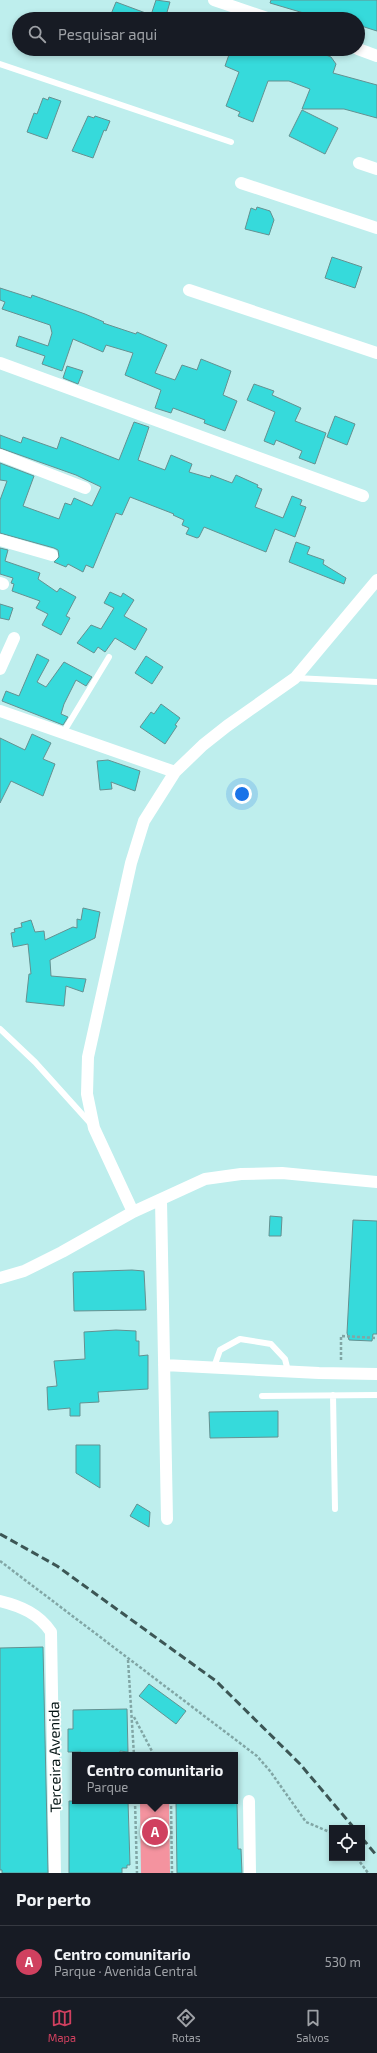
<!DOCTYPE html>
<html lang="pt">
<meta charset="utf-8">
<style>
:root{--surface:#171b24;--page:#242831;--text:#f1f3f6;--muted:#9ea1a6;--line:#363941;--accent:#d0405f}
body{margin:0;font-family:"Exo 2",sans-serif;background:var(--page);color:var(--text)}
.controls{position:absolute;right:12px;bottom:12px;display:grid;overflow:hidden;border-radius:0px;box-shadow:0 2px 6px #0003}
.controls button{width:36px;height:36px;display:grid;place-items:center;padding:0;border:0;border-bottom:1px solid var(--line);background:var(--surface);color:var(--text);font:20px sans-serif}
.you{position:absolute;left:242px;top:794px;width:14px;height:14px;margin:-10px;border:3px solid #fff;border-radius:50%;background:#1a73e8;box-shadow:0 0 0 6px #1a73e833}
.badge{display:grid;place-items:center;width:26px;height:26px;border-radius:50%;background:var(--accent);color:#fff;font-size:13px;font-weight:700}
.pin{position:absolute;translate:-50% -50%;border:2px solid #fff;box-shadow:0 1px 4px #0006}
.popup{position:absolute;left:72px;top:1752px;width:166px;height:52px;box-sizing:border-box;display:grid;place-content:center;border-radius:0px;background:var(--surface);filter:drop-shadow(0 1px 3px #0005);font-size:13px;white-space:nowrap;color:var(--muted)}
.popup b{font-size:15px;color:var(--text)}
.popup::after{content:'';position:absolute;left:50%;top:100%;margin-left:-8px;border:8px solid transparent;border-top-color:var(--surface)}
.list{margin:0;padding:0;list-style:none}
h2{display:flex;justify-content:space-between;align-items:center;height:52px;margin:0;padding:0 16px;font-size:17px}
h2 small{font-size:13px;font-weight:400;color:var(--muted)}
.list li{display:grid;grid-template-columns:26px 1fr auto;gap:12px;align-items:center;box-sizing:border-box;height:72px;padding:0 16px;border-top:1px solid var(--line)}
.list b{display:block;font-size:15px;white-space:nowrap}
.list p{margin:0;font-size:13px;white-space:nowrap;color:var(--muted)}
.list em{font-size:13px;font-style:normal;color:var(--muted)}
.icon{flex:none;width:22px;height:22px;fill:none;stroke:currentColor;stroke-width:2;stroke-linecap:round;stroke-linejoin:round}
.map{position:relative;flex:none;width:377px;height:1873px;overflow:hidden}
.search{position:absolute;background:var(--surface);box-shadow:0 2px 6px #0003;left:12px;right:12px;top:12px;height:44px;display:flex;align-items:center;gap:10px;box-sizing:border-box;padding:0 14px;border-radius:22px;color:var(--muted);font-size:15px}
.sheet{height:124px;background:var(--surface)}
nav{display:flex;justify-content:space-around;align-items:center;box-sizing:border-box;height:56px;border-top:1px solid var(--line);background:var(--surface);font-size:11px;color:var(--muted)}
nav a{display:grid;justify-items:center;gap:2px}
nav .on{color:var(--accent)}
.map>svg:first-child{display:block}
.green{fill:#f4939f}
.building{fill:#36dadb;stroke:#649191}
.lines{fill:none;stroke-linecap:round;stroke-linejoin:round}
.path{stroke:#81a6a5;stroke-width:2.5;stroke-dasharray:3 2;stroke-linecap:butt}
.lane{stroke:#fff;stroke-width:6}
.street{stroke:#fff;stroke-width:12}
.rail{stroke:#3c5655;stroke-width:3;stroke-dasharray:8 4;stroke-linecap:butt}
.labels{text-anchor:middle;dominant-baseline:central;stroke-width:3.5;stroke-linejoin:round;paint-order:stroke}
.street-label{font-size:15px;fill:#021212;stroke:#fff}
</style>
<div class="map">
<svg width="377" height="1873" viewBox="0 0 377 1873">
<rect width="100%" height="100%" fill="#beeeed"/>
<path class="green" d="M140 1801H169L170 1873H141Z"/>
<path class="building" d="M156 0 170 2 165 19H109L116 2 151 15Z
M271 0H377V31L358 25V19H316L308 17 307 14 270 3Z
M231 49H311L331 57 336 64 333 73 377 85V118L344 109H302L310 89 289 81H268L253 122 238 116 240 112 226 106 239 72 225 66Z
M49 97 61 101 47 139 27 132 34 113 37 114 43 98 48 100Z
M302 110 338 128 325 154 289 136Z
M88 116 94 118 95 116 110 121 106 131 104 130 93 158 72 151Z
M257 207 270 211 274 220 269 235 245 229 251 208 256 210Z
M332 257 362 267 355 288 325 278Z
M0 288 31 298 32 295 85 314 104 322 103 323 136 334 137 332 167 345 155 373 175 380 182 365 197 370 201 359 231 371 223 395 237 401 225 431 204 423 205 420 173 408 171 413 155 408 161 390 125 375 133 353 106 345 103 352 73 339 62 371 42 364 45 356 16 346 19 336 48 346 52 333 50 325 2 309 5 302 0 300Z
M67 366 83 371 78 384 63 378Z
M254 384 274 391 272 395 301 408 295 421 326 433 315 464 299 458 302 451 276 440 274 445 264 441 275 412 247 400Z
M335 416 355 424 347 445 327 437Z
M134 422 149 427 138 460 165 470 171 455 192 464 189 472 210 478 211 475 232 483 236 475 258 485 257 487 262 489 255 507 283 518 292 496 302 500 300 505 306 507 295 537 275 529 266 552 204 527 199 537 197 538 186 534 189 528 182 525 184 520 173 515 174 514 130 497 122 515 116 513 93 568 86 565 83 572 68 564 66 567 54 562 59 557 58 550 54 548 0 533V500L7 481 0 480V463L34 476 23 506 59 519 65 503 71 505 74 498 92 506 101 487 76 475 0 448V435L21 443 23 437 57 449 61 437 119 460Z
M296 542 310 547 307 554 324 560 323 564 346 578 344 584 289 562Z
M0 548 8 550 5 561 40 573 38 579 57 592 60 588 76 597 66 616 70 618 61 635 42 625 48 614 36 608 40 601 12 591 14 584 11 583 13 578 0 574Z
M110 592 121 597 123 593 134 600 124 616 147 629 135 650 115 638 105 652 98 647 94 653 77 643 91 625 101 629 114 608 104 603Z
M0 604 13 608 9 620 0 618Z
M37 654 49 660 37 682 46 687 64 662 92 677 86 686 76 680 64 704 61 714 68 717 63 725 2 701 6 691 19 696Z
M146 656 163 667 152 684 135 673Z
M161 704 180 718 175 725 177 726 165 744 140 727 151 712 154 714Z
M32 734 51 743 43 759 55 764 43 796 11 781 0 803V738L25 750Z
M108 760 140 771 135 791 111 782 112 789 100 790 97 761Z
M83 908 100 912 95 938 50 960 51 976 86 979 83 992 66 986 64 1006 26 1002 29 974H31L28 944 13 947 11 933 15 932 14 929 22 927 21 923 31 920 35 932 44 931 45 940 73 927 77 928V919L81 920Z
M270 1216 282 1217 281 1236H269Z
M353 1220 377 1221V1334H373L372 1341 349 1340 347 1333Z
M132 1270 144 1271 146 1310 74 1311 73 1273 74 1272Z
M116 1330 136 1331V1341H139V1356L148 1355V1389L98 1392 99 1402 80 1403V1416H70V1408L48 1410 47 1387 57 1386 54 1361 85 1359 84 1332Z
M278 1411V1437L210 1438 209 1412Z
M76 1445H100V1488L76 1473Z
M137 1504 150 1512 149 1527 130 1516Z
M43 1647 48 1873H2V1870H0V1648Z
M149 1684 186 1711 176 1724 139 1696Z
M127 1709 128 1752 120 1751V1755H81V1752H68V1729H73V1710Z
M69 1801H128L130 1865H127V1868H122V1873H69Z
M176 1801H237L238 1849H241L242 1873H177Z"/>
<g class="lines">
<path class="path" d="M341 1360V1336L377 1338
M0 1561 257 1756 270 1771 306 1822 332 1833
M128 1660 134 1755
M134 1717 154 1755
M135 1801 137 1873
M171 1801 172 1873
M357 1858 368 1873"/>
<path class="lane" d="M0 64 231 142
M295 678 377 682
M63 733 109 657
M0 1029 35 1062 91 1124
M214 1367 220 1350 240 1339 271 1344 285 1359 288 1371
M333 1395 335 1509
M262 1396 377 1395"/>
<path class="street" d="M214 0 270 19
M358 49 377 56
M359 163 377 169
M241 183 377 228
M189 290 377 353
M0 363 363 496
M0 455 85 488
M0 540 52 555
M0 583 3 584
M0 669 14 638
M0 711 175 772
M161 1200 167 1519
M133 1212 94 1128 87 1094 88 1057 131 863 144 821 175 772 203 745 227 726 295 678 377 580
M0 1278 24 1271 62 1252 133 1212 205 1179 241 1174 282 1173 377 1182
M164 1365 319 1373 377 1374
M0 1601C21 1606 39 1614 51 1632L55 1873
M249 1801 250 1873"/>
<path class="rail" d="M0 1534 57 1566 216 1681 300 1764 354 1828
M362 1838 377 1856"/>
</g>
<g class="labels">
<g class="street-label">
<text transform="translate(54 1757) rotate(-91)">Terceira Avenida</text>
</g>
</g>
</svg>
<div class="controls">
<button><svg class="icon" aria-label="locate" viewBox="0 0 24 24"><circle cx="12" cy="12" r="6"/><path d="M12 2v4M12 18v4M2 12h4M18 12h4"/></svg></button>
</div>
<div class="you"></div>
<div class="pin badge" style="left:155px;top:1832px">A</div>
<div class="popup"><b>Centro comunitario</b>Parque</div>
<div class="search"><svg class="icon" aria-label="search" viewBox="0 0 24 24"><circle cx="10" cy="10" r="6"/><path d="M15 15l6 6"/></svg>Pesquisar aqui</div>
</div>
<section class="sheet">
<h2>Por perto<small></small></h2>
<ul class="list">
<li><span class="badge">A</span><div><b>Centro comunitario</b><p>Parque · Avenida Central</p></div><em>530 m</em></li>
</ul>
</section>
<nav>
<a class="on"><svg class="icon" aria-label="map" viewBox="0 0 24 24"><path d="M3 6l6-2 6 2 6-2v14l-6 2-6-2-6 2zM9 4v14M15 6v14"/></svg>Mapa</a>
<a><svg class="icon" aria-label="directions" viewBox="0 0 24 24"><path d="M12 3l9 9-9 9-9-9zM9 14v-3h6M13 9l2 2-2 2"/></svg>Rotas</a>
<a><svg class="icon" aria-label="saved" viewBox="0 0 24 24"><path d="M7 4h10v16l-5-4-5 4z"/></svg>Salvos</a>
</nav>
